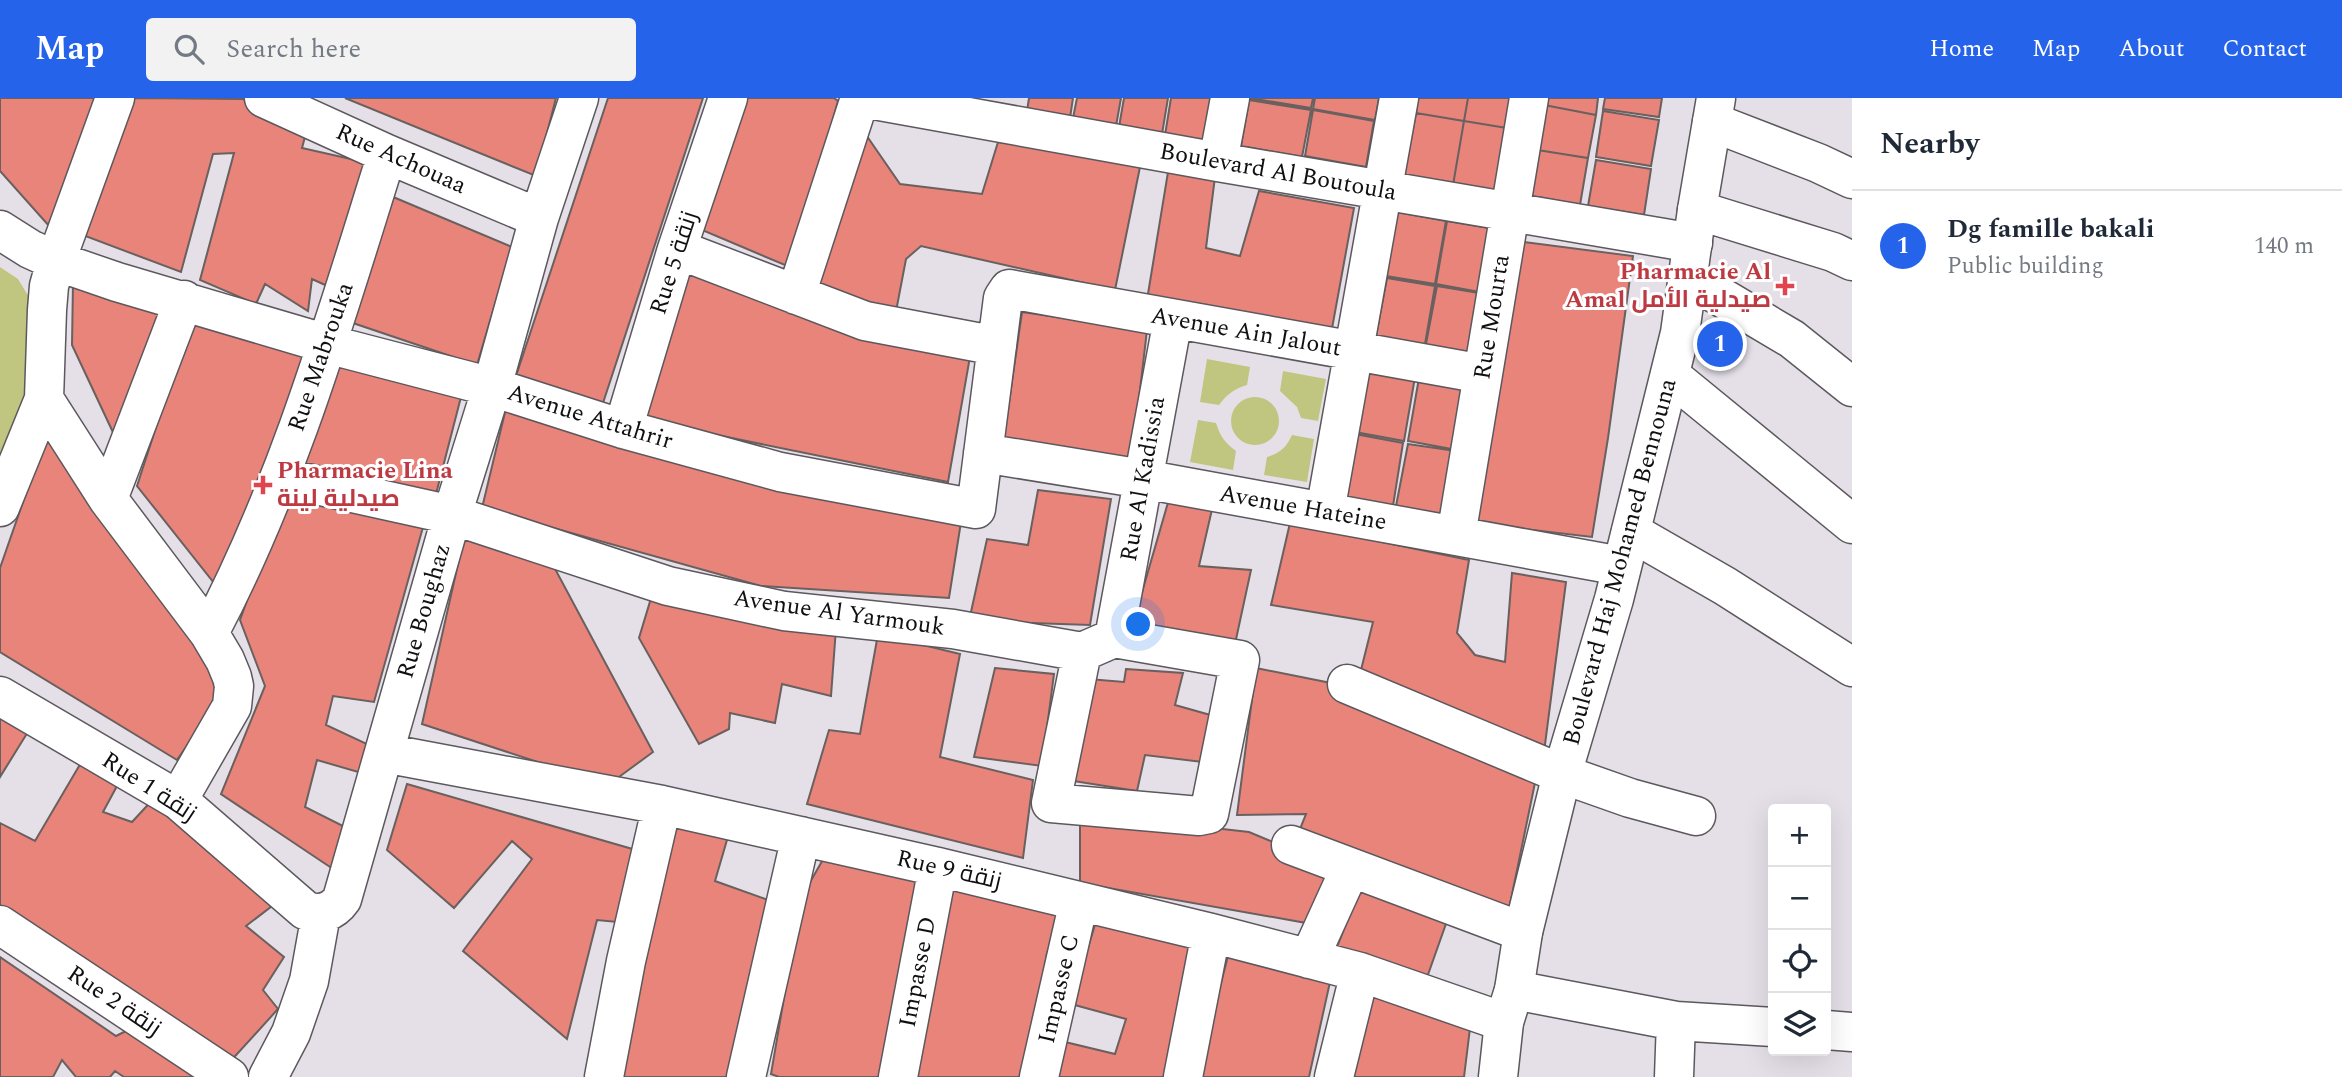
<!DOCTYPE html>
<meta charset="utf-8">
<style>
:root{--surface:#fff;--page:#f2f2f3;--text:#1f2937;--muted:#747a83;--line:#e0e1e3;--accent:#2563eb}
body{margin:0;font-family:Spectral,Cairo,serif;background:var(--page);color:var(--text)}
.controls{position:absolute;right:21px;bottom:21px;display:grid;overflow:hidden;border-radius:7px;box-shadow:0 7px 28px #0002}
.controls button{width:63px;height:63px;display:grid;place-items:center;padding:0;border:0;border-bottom:2px solid var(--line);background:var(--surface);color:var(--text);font:35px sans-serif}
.you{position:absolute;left:1139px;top:527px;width:24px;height:24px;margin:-18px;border:5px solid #fff;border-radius:50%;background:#1a73e8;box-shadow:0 0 0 10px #1a73e833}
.badge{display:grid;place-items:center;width:46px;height:46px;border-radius:50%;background:var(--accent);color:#fff;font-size:23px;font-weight:700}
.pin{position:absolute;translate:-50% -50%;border:4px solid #fff;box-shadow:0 2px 7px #0006}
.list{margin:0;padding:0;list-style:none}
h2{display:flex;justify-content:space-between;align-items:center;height:91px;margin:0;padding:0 28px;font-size:30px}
h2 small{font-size:23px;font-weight:400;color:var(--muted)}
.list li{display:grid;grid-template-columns:46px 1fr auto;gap:21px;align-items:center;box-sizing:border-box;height:112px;padding:0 28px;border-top:2px solid var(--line)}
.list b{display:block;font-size:26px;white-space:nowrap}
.list p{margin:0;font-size:23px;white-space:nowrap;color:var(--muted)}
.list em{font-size:23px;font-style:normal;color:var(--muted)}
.icon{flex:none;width:38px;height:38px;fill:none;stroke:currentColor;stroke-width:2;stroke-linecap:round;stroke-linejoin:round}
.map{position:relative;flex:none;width:1852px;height:979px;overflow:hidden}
header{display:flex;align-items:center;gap:42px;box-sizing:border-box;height:98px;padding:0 35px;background:var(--accent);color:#fff}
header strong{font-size:33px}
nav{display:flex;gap:38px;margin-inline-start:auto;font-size:24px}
.search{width:490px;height:63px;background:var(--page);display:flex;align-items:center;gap:18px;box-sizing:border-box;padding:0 24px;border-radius:7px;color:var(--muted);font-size:26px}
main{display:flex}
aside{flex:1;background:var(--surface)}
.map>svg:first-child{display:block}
.green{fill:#c0c580}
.building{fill:#e9847a;stroke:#69605f;stroke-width:2}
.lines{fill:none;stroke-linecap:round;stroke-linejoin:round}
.street-casing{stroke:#5c585e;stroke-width:41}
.secondary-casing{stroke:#5c585e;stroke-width:41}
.street{stroke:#fff;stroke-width:38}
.secondary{stroke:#fff;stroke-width:38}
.health-dot{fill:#e0444e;stroke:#fff;stroke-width:2.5}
.labels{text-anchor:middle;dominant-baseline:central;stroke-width:6;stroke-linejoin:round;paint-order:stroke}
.street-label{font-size:24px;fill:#110f11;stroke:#fff}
.health-label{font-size:24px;font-weight:bold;fill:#be3a42;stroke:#fff;text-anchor:end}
</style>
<header>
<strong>Map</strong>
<div class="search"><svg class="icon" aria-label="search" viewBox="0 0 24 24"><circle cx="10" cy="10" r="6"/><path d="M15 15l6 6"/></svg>Search here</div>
<nav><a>Home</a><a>Map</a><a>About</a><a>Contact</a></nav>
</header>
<main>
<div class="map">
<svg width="1852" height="979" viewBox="0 0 1852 979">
<rect width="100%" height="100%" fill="#e5e0e8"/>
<path class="green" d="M0 169 18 181 35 209 43 253 0 375Z
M1207 261 1250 269 1247 287C1234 291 1227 296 1219 307L1200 304Z
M1283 273 1326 281 1318 323 1301 320 1297 309 1280 293Z
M1231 323a24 24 0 1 1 48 0a24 24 0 1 1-48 0Z
M1198 322 1216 325C1220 338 1225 345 1236 353L1233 372 1190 364Z
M1292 337 1314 341 1307 384 1264 377 1267 359C1280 355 1286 350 1292 337Z"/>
<path class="building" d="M0 0H102L58 138 0 73Z
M134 0 243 1 306 35 302 50 373 66 334 191 312 181 308 213 265 186 256 206 200 182 234 55 213 56 181 174 80 136Z
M345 0H556L536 78Z
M608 0H703L603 305 516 278Z
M745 0H834L838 3 792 170 702 132Z
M1029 0H1073L1070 20 1027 13Z
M1077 0H1121L1116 28 1073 20Z
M1124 0H1168L1162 36 1119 29Z
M1171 0H1215L1207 44 1165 37Z
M1249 0H1313L1311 10Z
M1315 0H1379L1375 22 1313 11Z
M1418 0H1468L1464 23 1416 15Z
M1468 0H1518L1513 31 1464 23Z
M1540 0H1598L1596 17 1539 6Z
M1605 0H1662L1659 19 1603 11Z
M1249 2 1311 12 1302 59 1241 48Z
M1539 6 1596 17 1588 60 1531 51Z
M1313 12 1374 23 1366 69 1305 58Z
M1603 13 1659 22 1651 68 1596 59Z
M1416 15 1464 23 1453 87 1404 78Z
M1464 23 1513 31 1502 95 1453 87Z
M862 31 900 86 982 96 998 44 1141 64 1115 192 921 148 906 161 894 224 808 195Z
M1531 51 1588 60 1580 107 1523 96Z
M1596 62 1651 71 1644 117 1588 108Z
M1168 74 1215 79 1206 150 1240 158 1259 93 1354 110 1331 236 1147 202Z
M386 96 512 149 477 267 347 223Z
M1397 114 1446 123 1435 186 1386 178Z
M1447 123 1495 131 1485 195 1436 186Z
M1524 144 1633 158 1608 340 1592 439 1472 425Z
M692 166 971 253 948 384 638 321Z
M1387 180 1435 188 1424 252 1375 243Z
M73 184 167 203 118 345 72 247Z
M1437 188 1485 196 1475 259 1425 251Z
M1022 214 1147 232 1131 369 1002 353Z
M193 215 309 249 218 490 137 388Z
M327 264 462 295 436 396 292 364Z
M1367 271 1415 279 1404 343 1355 334Z
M1419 280 1467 288 1457 352 1408 343Z
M507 306 961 424 949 500 761 488 482 410Z
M1355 336 1403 345 1393 408 1343 399Z
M46 338 227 590 177 662 0 554V470Z
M1408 346 1456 353 1446 417 1396 408Z
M287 391 425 422 374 604 333 598 326 627 367 646 365 676 317 662 305 709 345 729 333 771 221 696 265 588 240 522Z
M1038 392 1111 401 1090 527 969 523 987 441 1028 447Z
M1169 401 1213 407 1199 468 1251 472 1235 546 1132 529Z
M1290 425 1469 462 1457 535 1475 557 1505 564 1512 475 1566 484 1543 662 1357 588 1373 524 1271 507Z
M465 435 553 467 653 654 608 687 422 626Z
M652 497 836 530 831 598 782 586 775 625 730 615 729 631 699 646 639 540Z
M878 536 960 556 940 659 1033 682 1023 760 807 706 829 632 860 636Z
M995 570 1054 576 1042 668 974 659Z
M1256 570 1341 587 1537 675 1508 816 1294 746 1306 716 1237 717Z
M1126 571 1183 575 1175 607 1221 620 1211 665 1145 657 1137 693 1067 682 1089 581 1124 584Z
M0 613 31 629 0 679Z
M82 663 124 675 103 714 132 724 157 697 276 805 246 828 284 859 263 892 278 911 228 966 0 812V725L35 743Z
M407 686 636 752 617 824 597 822 567 941 463 853 532 761 512 743 454 810 387 752Z
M1080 715 1249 734 1333 769 1312 826 1080 785Z
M672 727 729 735 715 783 774 804 734 979H617Z
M825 758 926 779 883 979H779L771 976 801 800Z
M1364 781 1448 820 1424 888 1337 849Z
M955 783 1060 819 1047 855 1039 907 1021 979H911Z
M1097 820 1197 844 1167 979H1054L1061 943 1115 956 1126 921 1071 906Z
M1230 850 1332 875 1309 979H1197Z
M0 859 116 938 132 930 199 969 192 979H124L115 973 110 979H76L62 962 53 979H0Z
M1366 890 1471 922 1464 979H1345Z"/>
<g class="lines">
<g class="street-casing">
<path id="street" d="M264 0 387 56 539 120
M863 0 1218 64 1693 145
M1712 24 1818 65 1852 81
M1218 64 1230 0
M1697 112 1833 154 1852 163
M0 132 30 151 56 163 117 184 327 246 492 289 623 331 780 374 976 411 1003 200 1009 191 1483 276
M677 151 865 223 997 248
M1689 180 1792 241 1852 289
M796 197 860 0
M1670 277 1852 426
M44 301 108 401 209 535 225 562 232 579 234 588 232 608 178 702
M623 331 677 151 728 0
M983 355 1143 381 1621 468
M280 379 452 417 668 488 784 513 953 531 1082 554 1114 540 1240 562 1209 716 1199 718 1051 705 1082 554
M108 401 184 202
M0 409 44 301 47 212 49 188 56 163 115 0
M1325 414 1399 0
M1631 434 1725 488 1852 569
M1456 438 1529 0
M209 535C289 384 336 218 387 56
M1114 540 1173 221
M1347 586 1562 676 1630 700 1696 718
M0 598 178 702 305 812C319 819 333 814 342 801L452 417 492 289 539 120 579 0
M384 655 662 707 938 769 1211 835 1360 874 1504 924
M1291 747 1523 834
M0 827 229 979
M1309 861 1350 771
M1514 892 1676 923 1773 929
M1826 932 1852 934
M268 979 291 935 309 883 321 816
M604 979 626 863 662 707
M746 979 801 738
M898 979 938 769
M1039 979 1079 803
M1183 979 1211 835
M1334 979 1360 874
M1674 979 1676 923"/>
</g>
<g class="secondary-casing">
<path id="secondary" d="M1498 979 1504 924 1514 892 1523 834 1542 757 1562 676 1614 501 1680 235 1697 112 1716 0"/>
</g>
<use href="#street" class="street"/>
<use href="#secondary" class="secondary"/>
</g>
<g class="health-dot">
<path d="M1781.5 177.5h7v7h7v7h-7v7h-7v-7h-7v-7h7z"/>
<path d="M259.5 376.5h7v7h7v7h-7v7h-7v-7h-7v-7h7z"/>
</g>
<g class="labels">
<g class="street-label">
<text transform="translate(401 61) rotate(24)">Rue Achouaa</text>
<text transform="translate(1278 74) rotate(10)">Boulevard Al Boutoula</text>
<text transform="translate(674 165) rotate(-72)">Rue 5 زنقة</text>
<text transform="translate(1492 219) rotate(-81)">Rue Mourta</text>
<text transform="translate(1246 234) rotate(10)">Avenue Ain Jalout</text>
<text transform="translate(321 259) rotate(-71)">Rue Mabrouka</text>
<text transform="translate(590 319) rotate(17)">Avenue Attahrir</text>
<text transform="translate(1143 381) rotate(-80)">Rue Al Kadissia</text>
<text transform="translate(1303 410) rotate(10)">Avenue Hateine</text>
<text transform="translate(1620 464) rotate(-75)">Boulevard Haj Mohamed Bennouna</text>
<text transform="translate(424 513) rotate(-74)">Rue Boughaz</text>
<text transform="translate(839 515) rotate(8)">Avenue Al Yarmouk</text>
<text transform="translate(149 689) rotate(33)">Rue 1 زنقة</text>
<text transform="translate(949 772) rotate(13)">Rue 9 زنقة</text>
<text transform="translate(918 874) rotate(-79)">Impasse D</text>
<text transform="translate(1059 891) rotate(-77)">Impasse C</text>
<text transform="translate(114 903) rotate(34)">Rue 2 زنقة</text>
</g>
<g class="health-label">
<text x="1771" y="174">Pharmacie Al<tspan x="1771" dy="28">Amal صيدلية الأمل</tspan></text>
<text x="277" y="373" text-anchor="start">Pharmacie Lina<tspan x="277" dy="28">صيدلية لينة</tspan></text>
</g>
</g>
</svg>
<div class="controls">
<button>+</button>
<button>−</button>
<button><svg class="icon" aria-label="locate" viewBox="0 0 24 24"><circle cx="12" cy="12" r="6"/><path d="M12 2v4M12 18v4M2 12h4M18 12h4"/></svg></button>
<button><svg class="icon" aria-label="layers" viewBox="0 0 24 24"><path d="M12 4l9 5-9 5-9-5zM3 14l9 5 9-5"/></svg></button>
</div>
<div class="you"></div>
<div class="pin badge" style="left:1720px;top:246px">1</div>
</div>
<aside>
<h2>Nearby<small></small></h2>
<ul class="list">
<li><span class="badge">1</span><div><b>Dg famille bakali</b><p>Public building</p></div><em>140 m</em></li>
</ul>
</aside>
</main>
